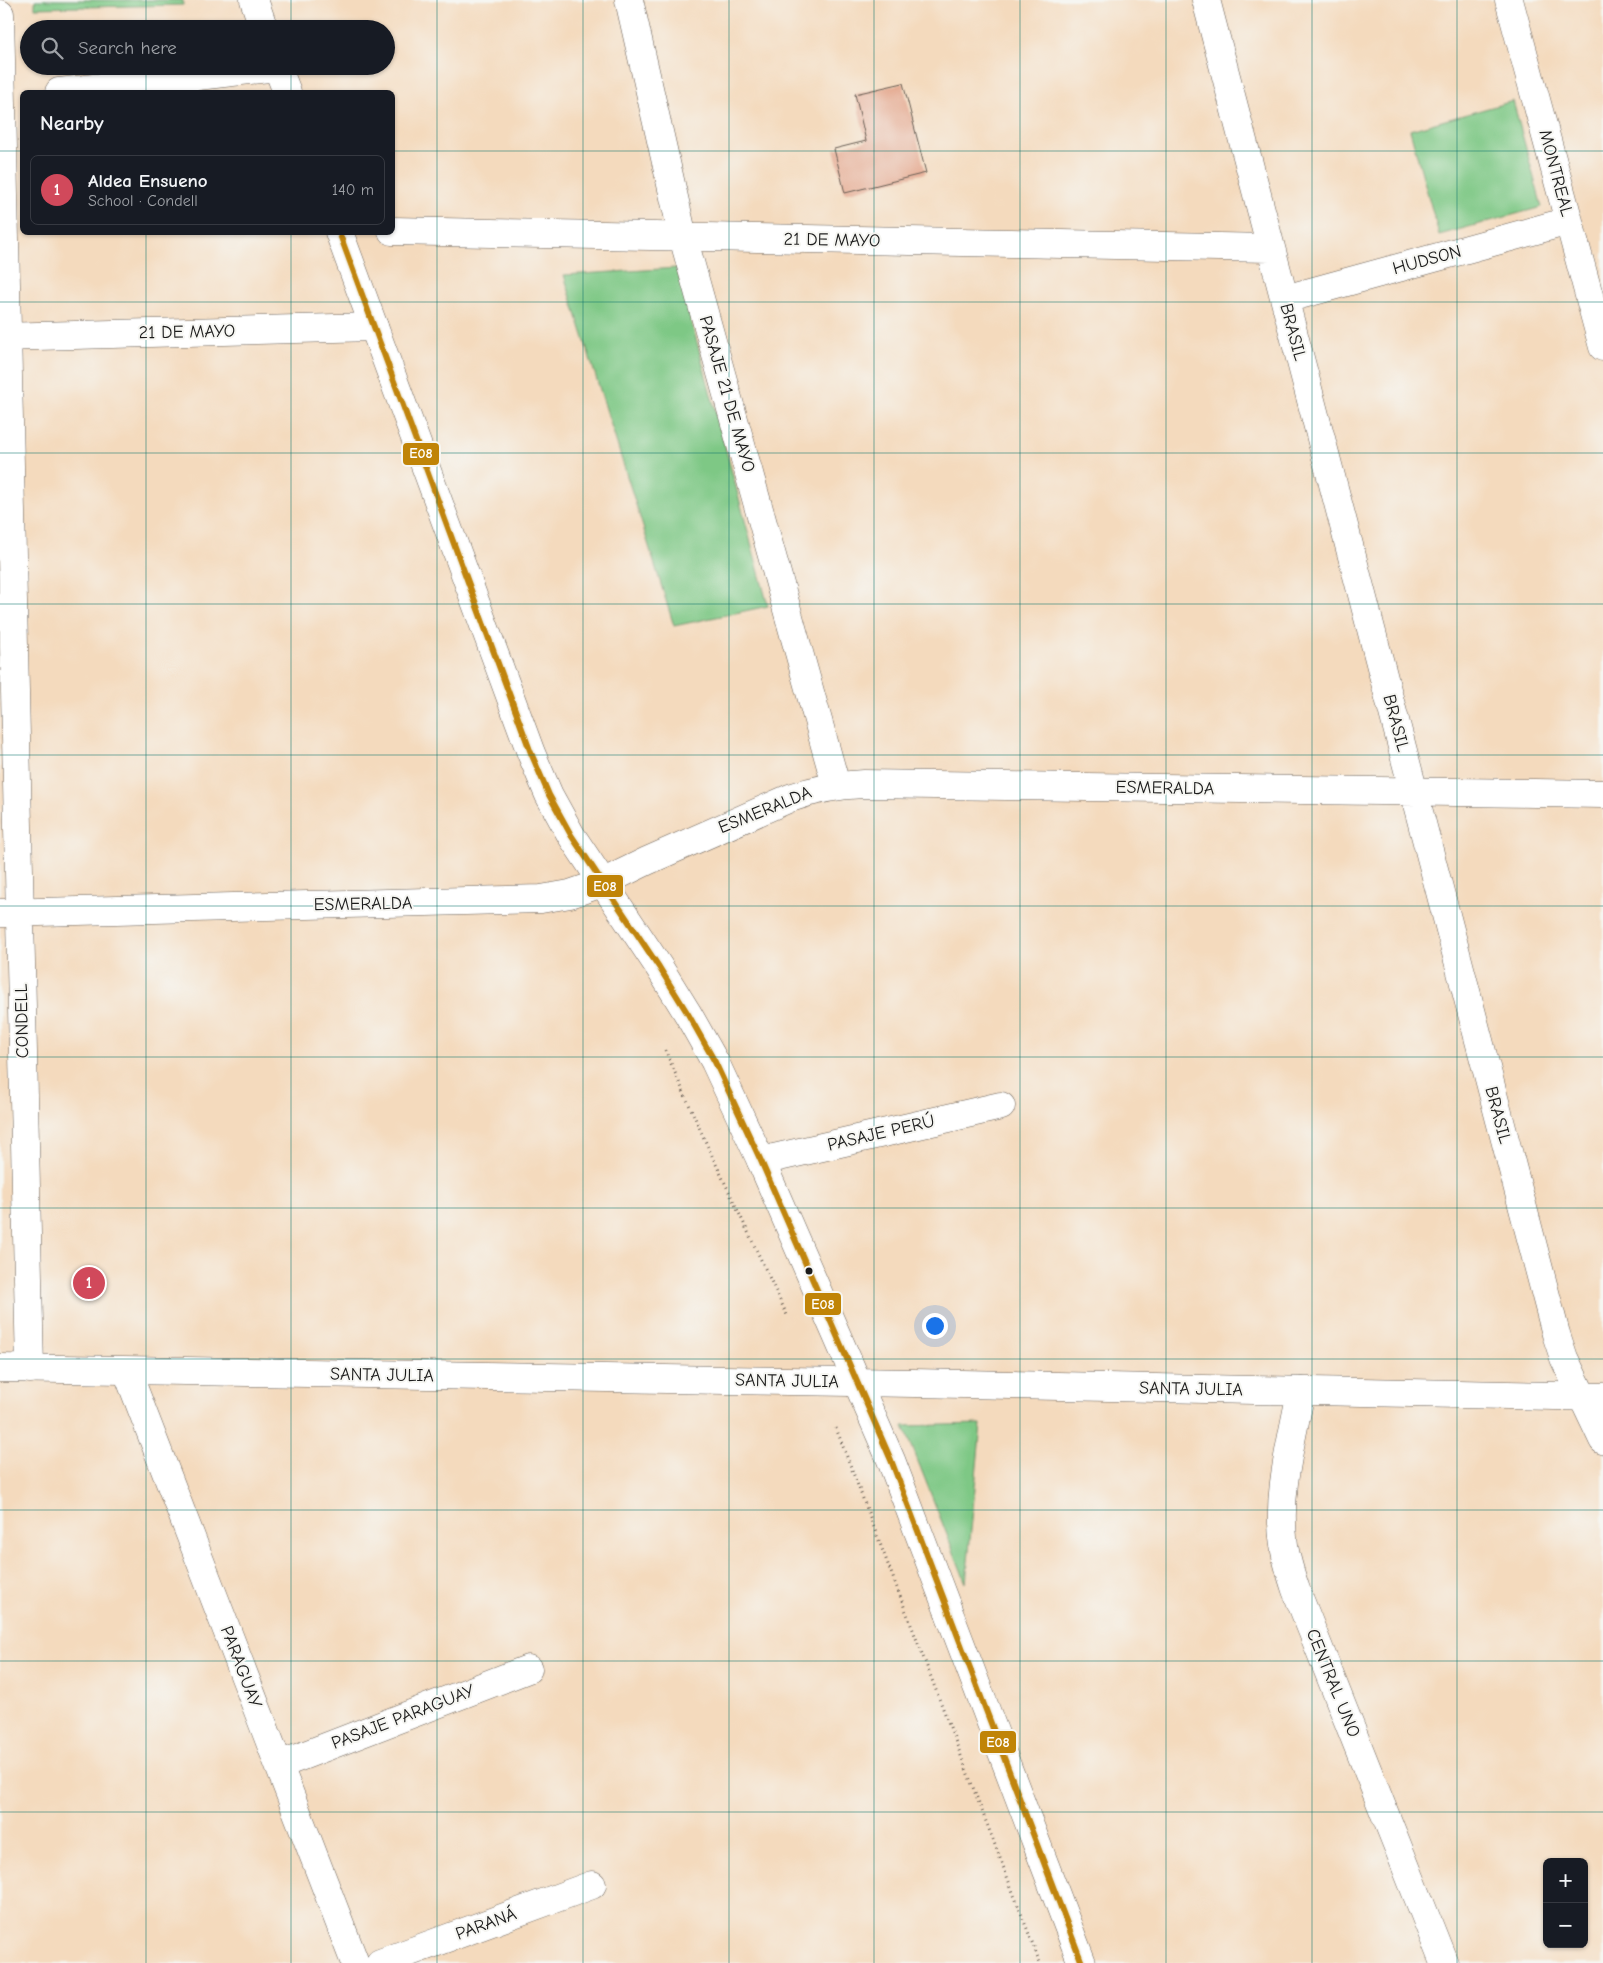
<!DOCTYPE html>
<meta charset="utf-8">
<style>
:root{--surface:#171b24;--page:#242831;--text:#f1f3f6;--muted:#9ea1a6;--line:#363941;--accent:#d1495b}
body{margin:0;font-family:"Comic Neue",sans-serif;background:var(--page);color:var(--text)}
.controls{position:absolute;right:15px;bottom:15px;display:grid;overflow:hidden;border-radius:8px;box-shadow:0 1px 4px #0004}
.controls button{width:45px;height:45px;display:grid;place-items:center;padding:0;border:0;border-bottom:1px solid var(--line);background:var(--surface);color:var(--text);font:25px sans-serif}
.you{position:absolute;left:934px;top:1325px;width:18px;height:18px;margin:-12px;border:4px solid #fff;border-radius:50%;background:#1a73e8;box-shadow:0 0 0 8px #1a73e833}
.badge{display:grid;place-items:center;width:32px;height:32px;border-radius:50%;background:var(--accent);color:#fff;font-size:16px;font-weight:700}
.pin{position:absolute;translate:-50% -50%;border:2px solid #fff;box-shadow:0 1px 5px #0006}
.list{margin:0;padding:0;list-style:none}
h2{display:flex;justify-content:space-between;align-items:center;height:65px;margin:0;padding:0 20px;font-size:21px}
h2 small{font-size:16px;font-weight:400;color:var(--muted)}
.list li{display:grid;grid-template-columns:32px 1fr auto;gap:15px;align-items:center;box-sizing:border-box;height:70px;margin:0 10px 10px;padding:0 10px;border:1px solid var(--line);border-radius:8px}
.list b{display:block;font-size:19px;white-space:nowrap}
.list p{margin:0;font-size:16px;white-space:nowrap;color:var(--muted)}
.list em{font-size:16px;font-style:normal;color:var(--muted)}
.icon{flex:none;width:28px;height:28px;fill:none;stroke:currentColor;stroke-width:2;stroke-linecap:round;stroke-linejoin:round}
.map{position:relative;flex:none;width:1603px;height:1963px;overflow:hidden}
.search{position:absolute;background:var(--surface);box-shadow:0 1px 4px #0004;left:20px;top:20px;width:375px;height:55px;display:flex;align-items:center;gap:12px;box-sizing:border-box;padding:0 18px;border-radius:28px;color:var(--muted);font-size:19px}
.panel{position:absolute;background:var(--surface);box-shadow:0 1px 4px #0004;left:20px;top:90px;width:375px;height:145px;border-radius:8px}
.map>svg:first-child{display:block}
.green{fill:#7ec885;stroke:#4d7250}
.building{fill:#e3a185}
.lines{fill:none;stroke-linecap:round;stroke-linejoin:round}
.street-casing{stroke:#685e54;stroke-width:29}
.secondary-casing{stroke:#685e54;stroke-width:29}
.path{stroke:#685e54;stroke-width:3;stroke-dasharray:1 4;stroke-linecap:butt}
.street{stroke:#fff;stroke-width:28}
.secondary{stroke:#fff;stroke-width:28}
.bus-1-casing{stroke:#f6f6f2;stroke-width:10}
.bus-1{stroke:#c08407;stroke-width:6}
.grid{fill:none;stroke:#0f766e;stroke-width:1;stroke-opacity:0.55}
.bus-dot{fill:#1c1c1c;stroke:#f6f6f2;stroke-width:2}
.labels{text-anchor:middle;dominant-baseline:central;stroke-width:4;stroke-linejoin:round;paint-order:stroke}
.street-label{font-size:18px;fill:#1c1c1c;stroke:#f6f6f2}
.line-badge{stroke:#f6f6f2;stroke-width:2}
.badge-label{font-size:14px;text-anchor:middle;font-weight:bold;fill:#fff}
</style>
<div class="map">
<svg width="1603" height="1963" viewBox="0 0 1603 1963">
<rect width="100%" height="100%" fill="#f6f6f2"/>
<filter id="ink" filterUnits="userSpaceOnUse"><feTurbulence type="fractalNoise" baseFrequency=".02" numOctaves="2"/><feDisplacementMap in="SourceGraphic" scale="10" xChannelSelector="R" yChannelSelector="G"/><feConvolveMatrix kernelMatrix="1 2 1 2 8 2 1 2 1" color-interpolation-filters="sRGB"/></filter>
<filter id="wash" filterUnits="userSpaceOnUse"><feTurbulence type="fractalNoise" baseFrequency=".0096" numOctaves="4" result="noise"/><feDisplacementMap in="SourceGraphic" scale="20" xChannelSelector="R" yChannelSelector="G"/><feGaussianBlur stdDeviation="1.12" result="paint"/><feColorMatrix in="noise" values="0 0 0 0 0 0 0 0 0 0 0 0 0 0 0 0 0 1.4 0 .05"/><feComposite in="paint" operator="in"/></filter>
<g filter="url(#wash)">
<rect width="100%" height="100%" fill="#f4dabd"/>
<path class="green" d="M35 0H183V5L35 8Z
M1513 101 1542 207 1439 235 1410 130Z
M677 268 768 606 674 626 564 275Z
M981 1424 966 1583 904 1426Z"/>
<g id="blocks">
<path class="building" d="M903 83 926 173 845 193 834 149 866 141 855 94Z"/>
</g>
</g>
<g filter="url(#ink)">
<use href="#blocks" fill-opacity="0" stroke="#685e54" stroke-width="1"/>
<g class="lines">
<g class="street-casing">
<path id="street" d="M629 0 683 237 836 785
M1206 0 1556 1334 1564 1358 1603 1440
M1509 0 1603 347
M0 14 30 1369
M59 92 277 67
M392 231 1271 248
M1285 299 1569 221
M0 337 374 327
M0 913 541 899 570 894 602 883 647 861 790 798C815 789 837 785 864 784L1603 794
M761 1161 1001 1106
M127 1371 355 1963
M1301 1391C1292 1440 1276 1495 1284 1545 1286 1560 1291 1575 1296 1590L1444 1963
M279 1765 528 1669
M380 1963 592 1885"/>
</g>
<g class="secondary-casing">
<path id="secondary" d="M254 0 264 29
M277 66 287 92
M339 232 531 753 549 795 571 835 659 967 688 1014 715 1062 761 1161 891 1460 1082 1963
M0 1368 914 1383 1603 1397"/>
</g>
<path class="path" d="M665 1050 707 1145 787 1315
M836 1428 1040 1963"/>
<use href="#street" class="street"/>
<use href="#secondary" class="secondary"/>
<g class="bus-1-casing">
<path id="bus-1" d="M339 232 531 753 549 795 571 835 659 967 688 1014 715 1062 761 1161 891 1460 1082 1963"/>
</g>
<use href="#bus-1" class="bus-1"/>
</g>
</g>
<path class="grid" d="M146 0V29M291 0V29M437 0V1963M583 0V1963M729 0V1963M874 0V1963M1020 0V1963M1166 0V1963M1312 0V1963M1457 0V1963M146 66V92M291 66V92M0 151H22M392 151H1603M146 232V1963M291 232V1963M0 302H1603M0 453H1603M0 604H1603M0 755H1603M0 906H1603M0 1057H1603M0 1208H1603M0 1359H1603M0 1510H1603M0 1661H1603M0 1812H1603"/>
<circle class="bus-dot" cx="809" cy="1271" r="4.5"/>
<g class="labels">
<g class="street-label">
<text transform="translate(1556 173) rotate(75)">MONTREAL</text>
<text transform="translate(832 240) rotate(1)">21 DE MAYO</text>
<text transform="translate(1427 260) rotate(-15)">HUDSON</text>
<text transform="translate(187 332) rotate(-1)">21 DE MAYO</text>
<text transform="translate(1293 332) rotate(75)">BRASIL</text>
<text transform="translate(727 394) rotate(74)">PASAJE 21 DE MAYO</text>
<text transform="translate(1396 723) rotate(75)">BRASIL</text>
<text transform="translate(1165 788) rotate(1)">ESMERALDA</text>
<text transform="translate(765 810) rotate(-22)">ESMERALDA</text>
<text transform="translate(363 904) rotate(-1)">ESMERALDA</text>
<text transform="translate(22 1021) rotate(-91)">CONDELL</text>
<text transform="translate(1498 1115) rotate(75)">BRASIL</text>
<text transform="translate(881 1133) rotate(-13)">PASAJE PERÚ</text>
<text transform="translate(382 1375) rotate(1)">SANTA JULIA</text>
<text transform="translate(787 1381) rotate(1)">SANTA JULIA</text>
<text transform="translate(1191 1389) rotate(1)">SANTA JULIA</text>
<text transform="translate(241 1667) rotate(69)">PARAGUAY</text>
<text transform="translate(1333 1683) rotate(68)">CENTRAL UNO</text>
<text transform="translate(403 1717) rotate(-21)">PASAJE PARAGUAY</text>
<text transform="translate(486 1924) rotate(-20)">PARANÁ</text>
</g>
</g>
<g class="line-badge">
<rect x="402" y="442" width="38" height="24" rx="5" fill="#c08407"/>
<rect x="586" y="874" width="38" height="24" rx="5" fill="#c08407"/>
<rect x="804" y="1292" width="38" height="24" rx="5" fill="#c08407"/>
<rect x="979" y="1730" width="38" height="24" rx="5" fill="#c08407"/>
</g>
<g class="badge-label">
<text x="421" y="458">E08</text>
<text x="605" y="891">E08</text>
<text x="823" y="1309">E08</text>
<text x="998" y="1747">E08</text>
</g>
</svg>
<div class="controls">
<button>+</button>
<button>−</button>
</div>
<div class="you"></div>
<div class="pin badge" style="left:89px;top:1283px">1</div>
<div class="search"><svg class="icon" aria-label="search" viewBox="0 0 24 24"><circle cx="10" cy="10" r="6"/><path d="M15 15l6 6"/></svg>Search here</div>
<section class="panel">
<h2>Nearby<small></small></h2>
<ul class="list">
<li><span class="badge">1</span><div><b>Aldea Ensueno</b><p>School · Condell</p></div><em>140 m</em></li>
</ul>
</section>
</div>
